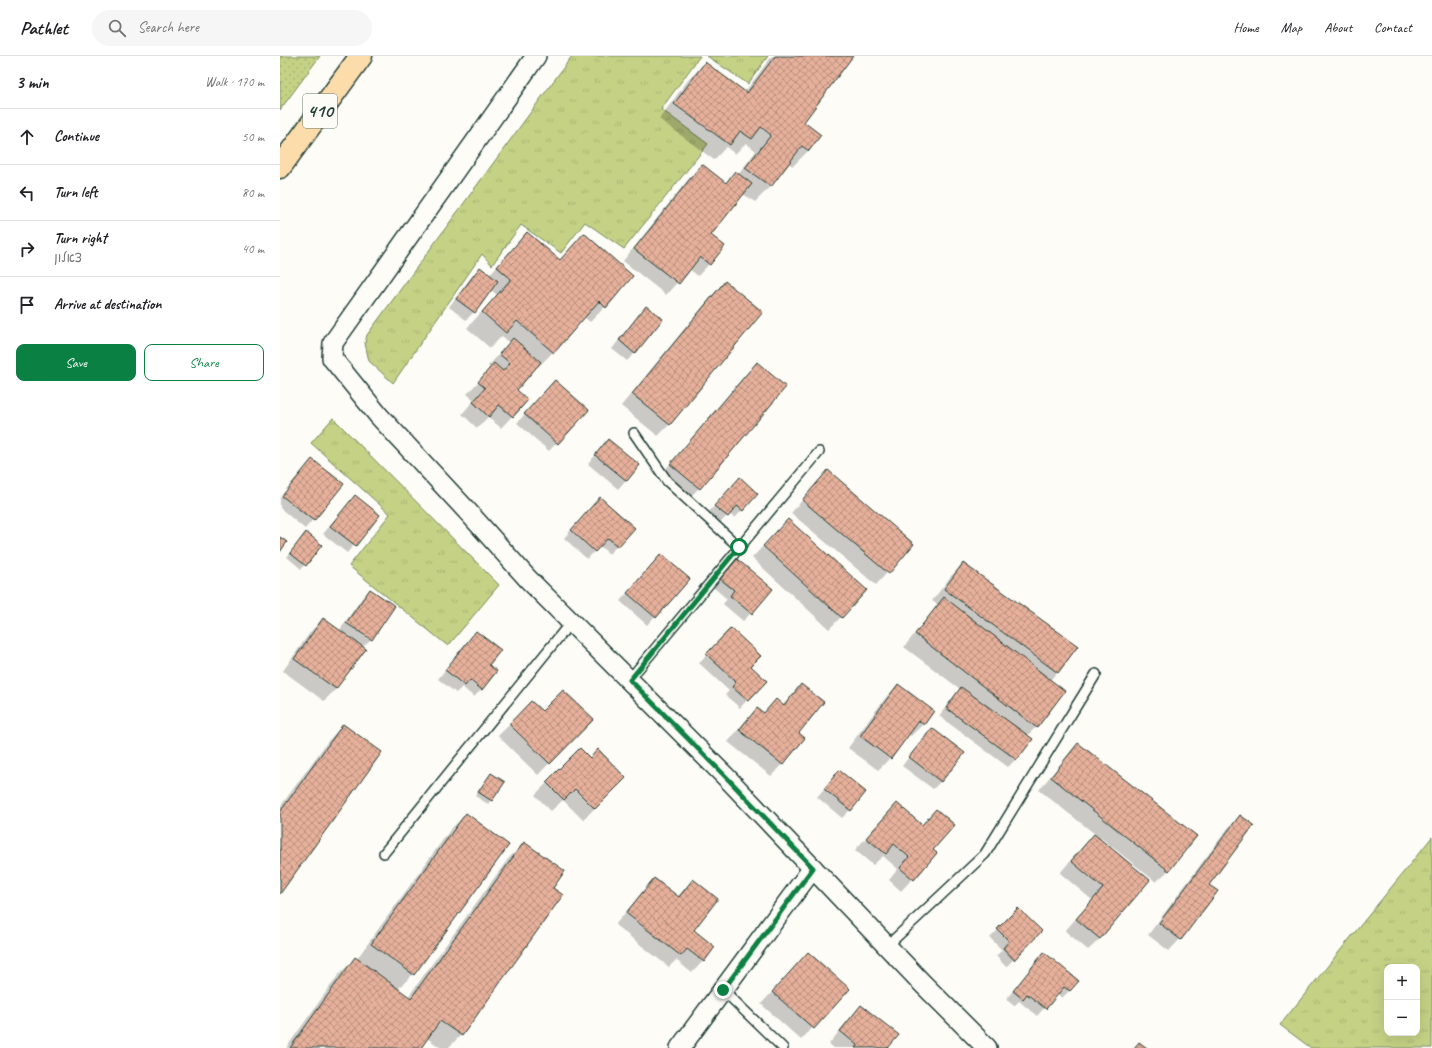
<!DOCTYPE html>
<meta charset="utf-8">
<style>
:root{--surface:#fff;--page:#f6f6f6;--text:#202124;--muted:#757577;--line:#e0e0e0;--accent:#0b8043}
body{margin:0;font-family:Caveat,"Playpen Sans Hebrew",sans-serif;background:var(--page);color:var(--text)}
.controls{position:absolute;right:12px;bottom:12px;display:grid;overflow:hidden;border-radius:8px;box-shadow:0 4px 16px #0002}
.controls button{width:36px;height:36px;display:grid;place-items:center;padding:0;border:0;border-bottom:1px solid var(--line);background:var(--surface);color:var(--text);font:20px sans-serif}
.stop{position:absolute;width:12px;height:12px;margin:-9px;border:3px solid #0b8043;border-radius:50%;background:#fff}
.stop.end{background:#0b8043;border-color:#fff;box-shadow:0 1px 4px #0008}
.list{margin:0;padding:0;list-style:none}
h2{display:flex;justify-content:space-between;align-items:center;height:52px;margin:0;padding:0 16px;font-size:17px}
h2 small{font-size:13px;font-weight:400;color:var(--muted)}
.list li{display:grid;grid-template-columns:26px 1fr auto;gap:12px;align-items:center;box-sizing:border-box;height:56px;padding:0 16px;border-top:1px solid var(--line)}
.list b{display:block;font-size:15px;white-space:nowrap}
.list p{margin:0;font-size:13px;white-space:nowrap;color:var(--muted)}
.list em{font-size:13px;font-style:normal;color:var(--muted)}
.actions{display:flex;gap:8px;padding:12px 16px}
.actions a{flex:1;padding:9px 0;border:1px solid var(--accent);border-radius:8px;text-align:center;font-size:14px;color:var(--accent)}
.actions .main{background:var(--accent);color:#fff}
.icon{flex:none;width:22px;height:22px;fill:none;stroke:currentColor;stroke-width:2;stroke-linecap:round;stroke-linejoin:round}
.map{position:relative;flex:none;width:1152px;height:992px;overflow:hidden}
header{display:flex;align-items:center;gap:24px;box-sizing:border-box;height:56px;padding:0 20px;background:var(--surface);border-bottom:1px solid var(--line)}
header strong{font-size:19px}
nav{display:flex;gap:22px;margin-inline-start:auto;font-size:14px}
.search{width:280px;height:36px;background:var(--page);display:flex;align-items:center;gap:10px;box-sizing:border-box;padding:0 14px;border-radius:22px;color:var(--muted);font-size:15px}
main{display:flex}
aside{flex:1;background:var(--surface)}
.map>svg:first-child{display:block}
.grass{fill:url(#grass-dots);stroke:#72885c}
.park{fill:url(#park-tufts);stroke:#72885c;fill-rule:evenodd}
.shadow{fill:#0003}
.building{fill:url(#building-cross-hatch);stroke:#1f3d34}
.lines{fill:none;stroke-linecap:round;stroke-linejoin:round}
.service-casing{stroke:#1f3d34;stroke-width:12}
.minor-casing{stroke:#1f3d34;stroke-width:22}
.primary-casing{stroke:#1f3d34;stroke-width:25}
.service{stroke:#fdfcf7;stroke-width:9}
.minor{stroke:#fdfcf7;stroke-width:19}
.primary{stroke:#fddcac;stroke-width:22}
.route{stroke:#0b8043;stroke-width:5}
.labels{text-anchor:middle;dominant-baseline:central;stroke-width:3;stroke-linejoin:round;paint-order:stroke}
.shield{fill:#fdfcf7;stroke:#62766e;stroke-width:1}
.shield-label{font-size:19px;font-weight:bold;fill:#1f3d34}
</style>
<header>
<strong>Pathlet</strong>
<div class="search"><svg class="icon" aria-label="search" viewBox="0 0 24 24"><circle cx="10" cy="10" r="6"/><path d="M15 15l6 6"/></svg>Search here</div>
<nav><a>Home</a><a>Map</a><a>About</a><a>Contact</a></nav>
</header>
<main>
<aside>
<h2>3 min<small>Walk · 170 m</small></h2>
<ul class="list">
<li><svg class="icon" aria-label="ahead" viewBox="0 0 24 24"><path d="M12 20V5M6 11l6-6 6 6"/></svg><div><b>Continue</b></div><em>50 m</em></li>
<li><svg class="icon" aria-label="left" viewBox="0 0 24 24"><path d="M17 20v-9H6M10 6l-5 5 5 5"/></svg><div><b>Turn left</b></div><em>80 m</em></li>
<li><svg class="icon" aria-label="right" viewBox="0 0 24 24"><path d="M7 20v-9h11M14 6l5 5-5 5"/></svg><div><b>Turn right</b><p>צאלון</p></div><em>40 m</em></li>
<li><svg class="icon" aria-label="arrive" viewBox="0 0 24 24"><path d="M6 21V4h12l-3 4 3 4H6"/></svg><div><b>Arrive at destination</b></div></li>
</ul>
<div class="actions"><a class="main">Save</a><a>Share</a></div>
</aside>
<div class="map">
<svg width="1152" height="992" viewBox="0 0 1152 992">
<defs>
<pattern id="grass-dots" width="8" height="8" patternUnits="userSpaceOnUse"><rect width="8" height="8" fill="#c5d285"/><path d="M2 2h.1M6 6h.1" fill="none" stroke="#a9b573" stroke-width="1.8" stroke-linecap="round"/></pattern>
<pattern id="park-tufts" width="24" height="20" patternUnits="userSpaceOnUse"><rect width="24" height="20" fill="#c5d285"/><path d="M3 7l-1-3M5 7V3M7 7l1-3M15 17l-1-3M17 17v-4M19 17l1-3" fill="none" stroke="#a9b573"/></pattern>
<pattern id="building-cross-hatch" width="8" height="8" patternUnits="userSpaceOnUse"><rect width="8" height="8" fill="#e6b09b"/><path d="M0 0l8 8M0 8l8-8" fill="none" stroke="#ba907f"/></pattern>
</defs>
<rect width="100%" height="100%" fill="#fdfcf7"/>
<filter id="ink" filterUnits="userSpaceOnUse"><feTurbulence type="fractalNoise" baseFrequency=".025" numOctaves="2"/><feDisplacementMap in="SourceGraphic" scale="8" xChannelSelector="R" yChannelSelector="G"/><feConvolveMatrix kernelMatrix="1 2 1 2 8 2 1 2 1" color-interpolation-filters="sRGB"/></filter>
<g filter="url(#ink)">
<path class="grass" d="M0 0H40L0 54Z"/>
<path class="park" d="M292 0H420L381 53 428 88 344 193 305 166 281 197 241 169 212 209 202 198 113 327 89 305 85 287 87 279Z
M427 0H488L468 28Z
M53 362 219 529 168 590 69 510 110 458 31 387Z
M1152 781V992H1031L1000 969ZM1107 911H1137V977H1107Z"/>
<path class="shadow" d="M492 0H572L523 66 540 79 528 95 513 110 508 107 490 131 475 146 463 138 430 180 429 208 418 220 409 213 386 239 343 205 410 121 422 109 445 127 456 117 458 119 476 95 466 87 455 98 446 91 434 104 379 63 409 23 425 7 464 37Z
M247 177 279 205 325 251 310 266 304 261 273 296 258 311 256 310 235 334 247 344 221 372 208 361 197 372 182 358 194 344 187 338 211 312 208 310 230 287 222 280 210 292 187 272 217 239 211 234 194 256 186 264 169 251 192 220 200 212 209 219Z
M445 227 390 368 378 380 341 350 433 238Z
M366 251 355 297 347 305 332 293 358 259Z
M477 307 505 331 419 432 407 444 379 421 465 319Z
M267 333 307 354 269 395 237 367Z
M328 384 359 409 338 433 308 408Z
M32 404 62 428 25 473 0 452V442Z
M548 415 633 488 596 529 511 457Z
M452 430 477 438 455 462 449 458 439 468 427 458Z
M75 440 99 459 67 497 43 478Z
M312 450 354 472 329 498 320 490 307 503 284 482Z
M496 476 561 561 549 573 472 502Z
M23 481 41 489 21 513 7 501Z
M457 504 471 557 463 565 443 548 447 543 433 531Z
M373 507 408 524 367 569 340 545Z
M683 508 778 616 770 624 756 671 747 680 736 703 728 711 659 660 674 640 680 633 624 591 658 549 652 545 671 520Z
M90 534 114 550 91 583 83 591 84 593 56 633 44 645 3 615 31 575 43 563 59 575 82 542Z
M196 576 208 609 202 633 194 641 182 631 176 637 158 623 189 584Z
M444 581 470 610 467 644 460 652 445 639 449 635 419 607Z
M521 629 518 677 523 682 502 709 491 720 448 686 465 665 477 653 483 657 496 644 502 650Z
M618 629 643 668 631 680 628 678 610 702 598 714 568 692 606 641Z
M252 646 262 656 312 663 258 719 218 680Z
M63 669 0 836V751L48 685Z
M652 673 660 726 653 733 622 710 644 681Z
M798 688 915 781 888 815 876 826 821 782 820 784 868 824 820 883 808 894 785 875 812 844 780 817 802 791 815 778 759 734 787 700Z
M300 693 310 703 345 722 303 764 283 744 271 755 255 739Z
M559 715 570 754 562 762 537 741Z
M211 718V744L208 748 195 740Z
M617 748 641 769 656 754 652 794 656 797 621 835 609 824 618 813 603 800 593 809 575 794Z
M186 758 228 789 133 918 118 933 128 941 228 803 244 787 271 832 281 840 181 979 168 992H161L147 982 140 992H6L59 918 75 903 76 904 170 774Z
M960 760 928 829 900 883 889 895 868 879 948 772Z
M374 823 397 841 413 824 412 874 423 905 412 917 396 904 389 911 335 869 363 835Z
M738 853 761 875 726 911 716 900 722 894 710 882Z
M528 897 569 933 521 984 481 948Z
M764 898 789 935 782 942 777 938 757 960 739 945 734 950 726 943Z
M581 951 607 992H554L549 988 570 962Z"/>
<path class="building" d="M495 0H573L524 66 541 79 529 95 522 90 491 131 465 112 491 79 481 71 472 83 460 75 450 89 394 48 425 6 467 37Z
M422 108 446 127 455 115 472 128 431 179 445 190 430 209 420 201 399 228 354 193Z
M247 176 280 204 304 177 353 220 326 252 319 245 274 297 237 265 226 277 202 256 231 223 217 211Z
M200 211 218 225 195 257 176 243Z
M445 225 483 256 390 369 352 338Z
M366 250 383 263 355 298 339 284Z
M233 282 261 306 237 334 248 344 233 361 219 349 209 361 193 346 205 332 198 326 214 307 223 315 230 307 219 298Z
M477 306 506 331 420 433 390 408Z
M275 324 309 354 278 388 244 358Z
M328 383 360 409 347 425 315 399Z
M32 403 64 428 34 465 2 440Z
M548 414 634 488 609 518 522 444Z
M460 421 478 438 463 455 457 450 448 461 434 450Z
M75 439 100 459 76 490 50 470Z
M320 441 355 472 338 491 328 482 315 496 291 474Z
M508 463 587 534 562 562 483 490Z
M26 476 42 489 26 510 10 497Z
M0 481 7 486 0 496Z
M381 498 410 523 376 562 347 537Z
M457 503 493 533 472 558 450 540 454 534 440 523Z
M683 507 798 590 778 617 664 533Z
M90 533 115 550 92 584 66 567Z
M664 541 785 635 757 672 635 578Z
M43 562 86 593 56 633 14 603Z
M451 572 481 600 471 610 487 625 468 645 452 631 456 626 426 598Z
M196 575 221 594 209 609 217 615 202 634 190 624 185 630 165 614Z
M521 628 544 646 519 677 525 682 503 709 459 674 477 652 484 657 496 643 504 650Z
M618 628 654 655 644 669 639 665 611 703 580 680Z
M681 631 753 683 737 704 666 652Z
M283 634 314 663 270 708 229 668 251 645 262 655Z
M63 668 102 696 0 838V756Z
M652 672 685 697 661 726 629 701Z
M798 687 917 780 889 815 771 721Z
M300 692 310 702 318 693 346 722 315 753 295 733 284 744 266 726Z
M559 714 586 736 571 755 544 733Z
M211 717 225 726 212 745 198 736Z
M617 747 642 769 656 753 675 769 653 794 657 797 634 824 620 812 629 801 614 788 606 798 586 782Z
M186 757 229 789 134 919 91 888Z
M960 759 974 769 929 829 938 835 901 884 879 867Z
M814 778 870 824 820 883 796 863 823 832 791 805Z
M244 786 285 815 273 832 283 839 182 980 160 965 141 992H10L75 901 131 942Z
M374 822 399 841 413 823 438 843 414 874 435 891 424 906 407 893 401 900 346 857Z
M738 852 762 875 734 904 723 892 729 885 717 873Z
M528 896 570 933 534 973 492 936Z
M764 896 799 925 790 935 784 931 766 953 747 938 743 943 733 935Z
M581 949 619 979 608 992H575L577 989 560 975Z
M859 986 867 992H854Z"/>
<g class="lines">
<g class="service-casing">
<path id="service" d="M354 377 387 425 459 491
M349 624 539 396
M104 797 291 566
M607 890 705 798 816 618
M443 934 503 992"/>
</g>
<g class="minor-casing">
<path id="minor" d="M256 0 53 287 52 302 99 360 189 457 248 523 449 724 643 928 707 992
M400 992 533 812"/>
</g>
<g class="primary-casing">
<path id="primary" d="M0 111 81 0"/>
</g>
<use href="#service" class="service"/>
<use href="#minor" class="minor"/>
<use href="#primary" class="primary"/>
</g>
</g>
<g class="lines" filter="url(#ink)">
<path class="route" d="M443 934 533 812 449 724 350 624 459 491"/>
</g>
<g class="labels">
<rect class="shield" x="23" y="38" width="34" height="34" rx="3"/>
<g class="shield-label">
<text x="40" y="55">410</text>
</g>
</g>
</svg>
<div class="controls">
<button>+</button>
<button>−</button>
</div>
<div class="stop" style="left:459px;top:491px"></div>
<div class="stop end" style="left:443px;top:934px"></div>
</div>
</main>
